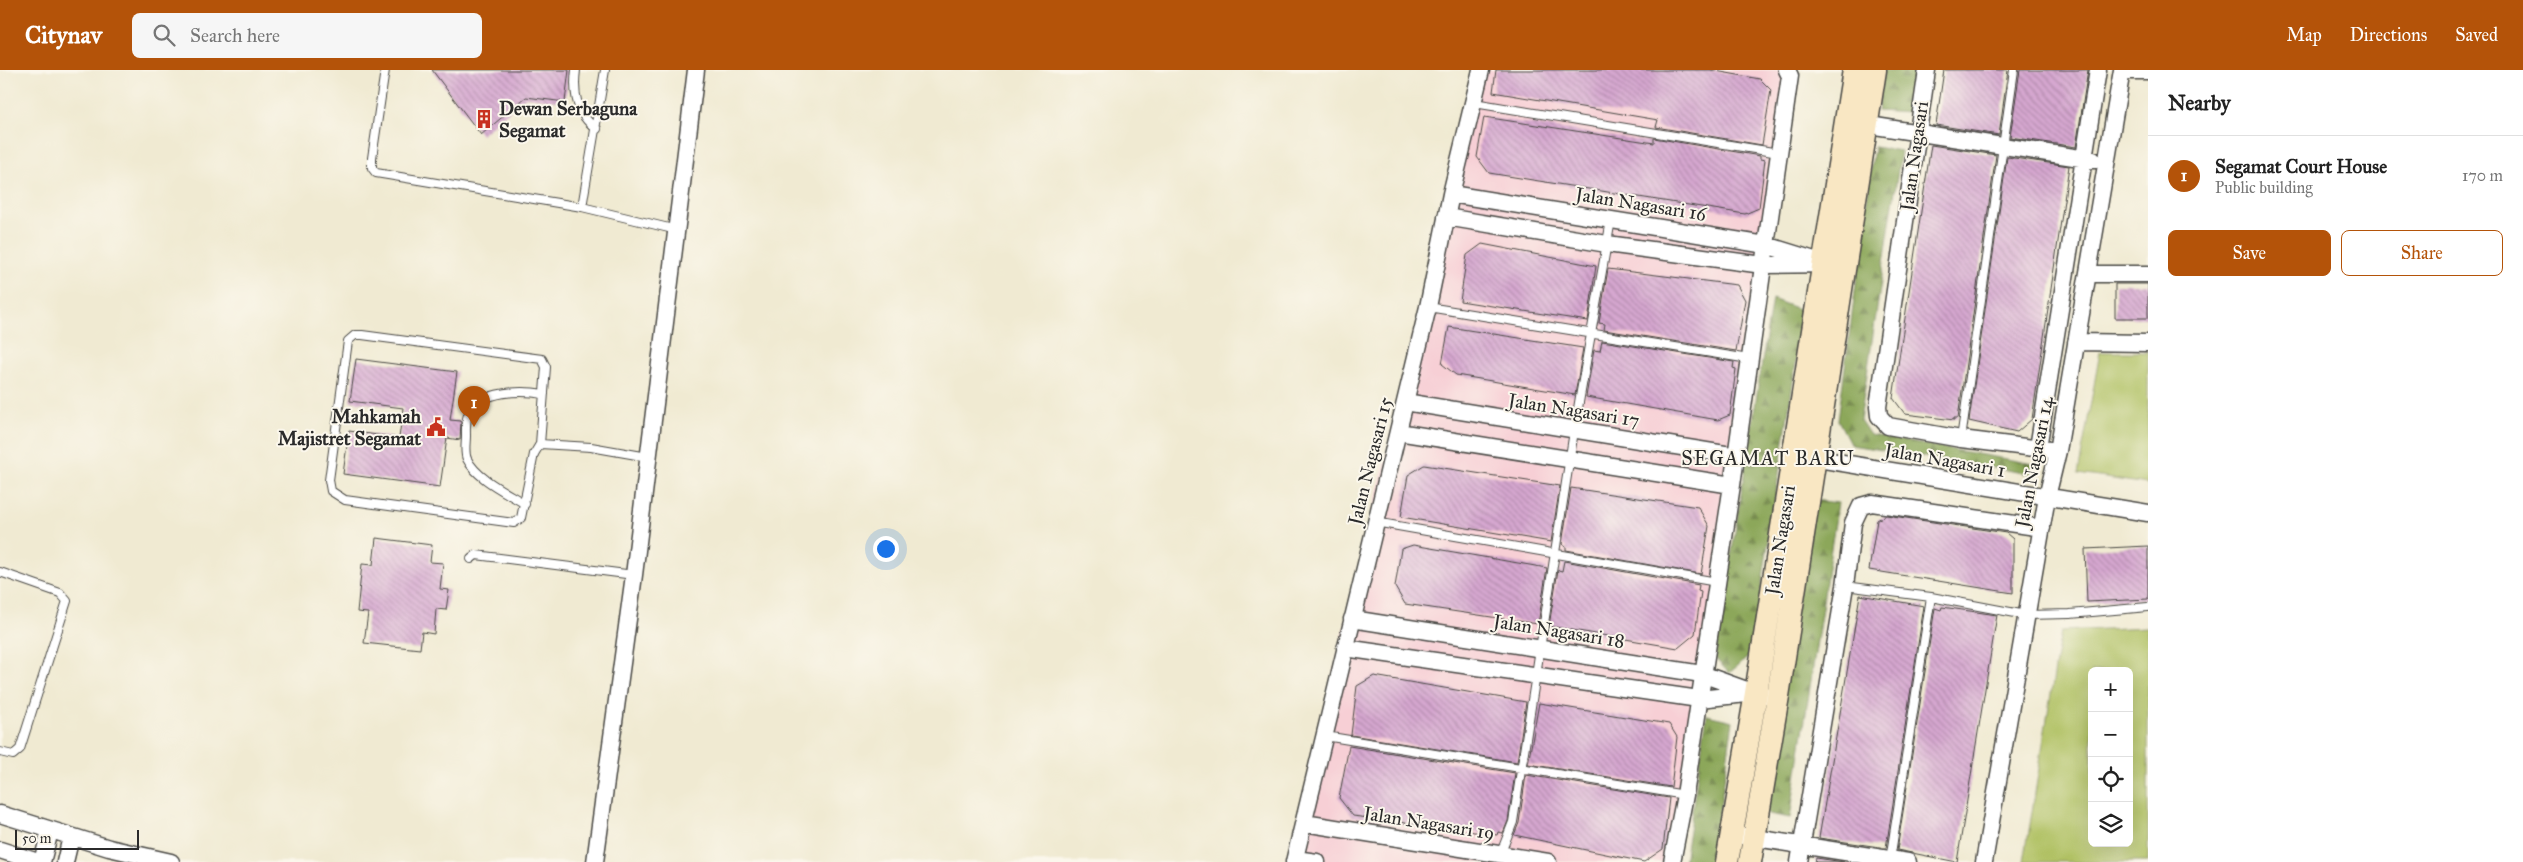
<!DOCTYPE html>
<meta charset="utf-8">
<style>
:root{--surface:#fff;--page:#f6f6f6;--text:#222;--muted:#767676;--line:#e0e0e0;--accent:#b45309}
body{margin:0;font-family:"IM FELL Great Primer",serif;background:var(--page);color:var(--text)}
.controls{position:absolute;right:15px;bottom:15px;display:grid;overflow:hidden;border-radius:8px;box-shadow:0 5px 20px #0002}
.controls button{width:45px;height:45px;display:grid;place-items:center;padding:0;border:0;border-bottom:1px solid var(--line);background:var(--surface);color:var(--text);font:25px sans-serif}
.scale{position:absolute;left:15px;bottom:12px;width:124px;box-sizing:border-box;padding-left:5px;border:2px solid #2b2b2b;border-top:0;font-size:14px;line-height:18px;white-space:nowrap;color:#2b2b2b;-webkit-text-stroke:4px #fbf7ec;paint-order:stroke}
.you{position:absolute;left:885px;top:478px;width:18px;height:18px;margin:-12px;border:4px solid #fff;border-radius:50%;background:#1a73e8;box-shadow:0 0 0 8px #1a73e833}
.badge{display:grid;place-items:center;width:32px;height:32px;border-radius:50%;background:var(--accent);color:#fff;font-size:16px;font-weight:700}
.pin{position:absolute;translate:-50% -41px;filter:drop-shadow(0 1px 2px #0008)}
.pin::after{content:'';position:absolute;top:26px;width:18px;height:15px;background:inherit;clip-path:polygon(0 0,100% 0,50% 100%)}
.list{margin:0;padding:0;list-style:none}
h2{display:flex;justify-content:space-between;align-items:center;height:65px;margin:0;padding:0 20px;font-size:21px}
h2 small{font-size:16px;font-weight:400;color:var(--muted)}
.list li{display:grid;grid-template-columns:32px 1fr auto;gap:15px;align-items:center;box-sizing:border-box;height:80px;padding:0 20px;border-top:1px solid var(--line)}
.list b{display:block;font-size:19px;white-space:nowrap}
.list p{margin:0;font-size:16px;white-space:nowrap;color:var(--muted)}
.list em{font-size:16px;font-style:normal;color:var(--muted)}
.actions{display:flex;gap:10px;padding:15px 20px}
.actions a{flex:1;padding:11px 0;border:1px solid var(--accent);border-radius:8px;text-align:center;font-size:18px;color:var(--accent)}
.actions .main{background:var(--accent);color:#fff}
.icon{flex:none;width:28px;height:28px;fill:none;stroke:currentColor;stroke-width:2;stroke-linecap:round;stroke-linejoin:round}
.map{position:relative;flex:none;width:2148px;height:792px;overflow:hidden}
header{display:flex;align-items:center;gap:30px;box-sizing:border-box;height:70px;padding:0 25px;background:var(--accent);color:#fff}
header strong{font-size:24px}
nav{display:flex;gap:28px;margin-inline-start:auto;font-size:18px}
.search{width:350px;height:45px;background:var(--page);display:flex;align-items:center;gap:12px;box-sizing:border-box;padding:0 18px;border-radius:8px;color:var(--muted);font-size:19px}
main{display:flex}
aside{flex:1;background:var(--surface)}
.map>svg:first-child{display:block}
.built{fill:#f7cfd5}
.green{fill:#b0c164;stroke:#6e7648;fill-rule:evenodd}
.forest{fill:url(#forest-firs);stroke:#5c6942}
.building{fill:url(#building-back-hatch)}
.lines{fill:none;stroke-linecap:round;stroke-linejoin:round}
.lane-casing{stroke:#494844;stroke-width:10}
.street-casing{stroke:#494844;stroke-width:19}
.secondary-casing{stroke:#494844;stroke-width:25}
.lane{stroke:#fff;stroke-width:8}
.street{stroke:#fff;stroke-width:16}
.secondary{stroke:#f9e7c3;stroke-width:22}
.labels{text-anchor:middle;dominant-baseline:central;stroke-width:4;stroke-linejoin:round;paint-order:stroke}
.poi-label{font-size:19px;font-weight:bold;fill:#2b2b2b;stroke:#fbf7ec;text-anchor:start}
.street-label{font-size:19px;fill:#2b2b2b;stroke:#fbf7ec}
.neighbourhood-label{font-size:20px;letter-spacing:1px;fill:#2b2b2b;stroke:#fbf7ec}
</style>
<header>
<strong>Citynav</strong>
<div class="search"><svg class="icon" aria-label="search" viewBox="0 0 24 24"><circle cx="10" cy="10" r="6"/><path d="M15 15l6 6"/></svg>Search here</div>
<nav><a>Map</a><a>Directions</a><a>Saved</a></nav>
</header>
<main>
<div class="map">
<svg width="2148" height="792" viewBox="0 0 2148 792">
<defs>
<pattern id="forest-firs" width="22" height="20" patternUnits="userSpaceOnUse" patternTransform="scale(1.25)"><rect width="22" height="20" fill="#8ca75a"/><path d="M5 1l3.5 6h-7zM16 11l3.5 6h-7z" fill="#73884b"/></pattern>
<pattern id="building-back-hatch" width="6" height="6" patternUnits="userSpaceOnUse" patternTransform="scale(1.25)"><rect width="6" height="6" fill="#d6a7d0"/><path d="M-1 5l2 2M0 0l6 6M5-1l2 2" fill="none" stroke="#ae88a9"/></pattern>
</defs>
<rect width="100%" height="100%" fill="#fbf7ec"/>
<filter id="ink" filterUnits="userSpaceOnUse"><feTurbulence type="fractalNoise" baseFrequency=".02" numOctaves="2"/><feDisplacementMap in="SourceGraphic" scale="10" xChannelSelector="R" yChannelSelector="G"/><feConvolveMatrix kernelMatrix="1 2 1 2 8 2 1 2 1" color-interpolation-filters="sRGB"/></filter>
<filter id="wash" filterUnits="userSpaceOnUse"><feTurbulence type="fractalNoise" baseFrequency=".0096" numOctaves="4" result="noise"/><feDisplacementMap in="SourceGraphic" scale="20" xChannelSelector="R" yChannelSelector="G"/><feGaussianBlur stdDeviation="1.12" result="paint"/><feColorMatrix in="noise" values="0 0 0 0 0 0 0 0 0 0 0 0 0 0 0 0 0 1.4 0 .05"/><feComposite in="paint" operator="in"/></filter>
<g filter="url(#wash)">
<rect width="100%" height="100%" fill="#f0ead2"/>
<path class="built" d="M1474 0H1794L1674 792H1288L1398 336Z"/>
<path class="green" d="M2100 282H2148V414L2078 404Z
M2148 557V792H2024L2061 561ZM2092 601H2129V773H2092Z"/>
<path class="forest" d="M1884 0H1915L1909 43 1878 41Z
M1874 77 1901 81 1860 350 1870 365 2034 394 2030 404 1851 375 1838 350Z
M1772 229 1804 241 1751 585 1729 603 1715 588Z
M1814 430 1838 433 1790 748 1764 743Z
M1707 645 1733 651 1712 792H1684Z"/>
<g id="blocks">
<path class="building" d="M432 0H569L565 32 526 27 481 65Z
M1496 0H1710L1760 9 1771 20 1762 75 1656 57 1658 50 1493 22Z
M1944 0H2008L1999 65 1936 55Z
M2020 0H2088L2076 77 2010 67Z
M1484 47 1654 73V68L1760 86V89L1765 90 1759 138 1745 144 1489 103 1477 87Z
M1931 75 1996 85 1958 348H1954V350L1905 344 1893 328Z
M2007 87 2069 96 2032 349 2017 362 1969 351Z
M1482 174 1596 196 1588 251 1460 231 1467 185Z
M1608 199 1737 215 1745 230 1736 281 1604 260 1605 254 1599 253Z
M2115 214H2148V248H2115Z
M1449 257 1583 278 1575 325 1456 305 1442 294Z
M1602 271 1734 292 1733 298 1736 299 1730 345 1718 350 1586 327 1594 280 1600 281Z
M356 289 457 302 450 350 461 351 460 370 447 368 440 417 343 404 349 361 399 368 403 338 350 331Z
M1424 395 1560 416 1551 472 1401 447 1408 405Z
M1571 418 1698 437 1709 456 1701 504 1566 480V477L1562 474Z
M1886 445 2006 463 2013 469V523L1869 500 1877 450Z
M376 468 432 475 430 492 443 493 440 519 449 520 446 540 436 539 434 564 422 562 420 579 364 573 368 543 357 542 362 494 373 495Z
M1413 475 1547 498 1538 554 1405 534 1395 517 1401 479Z
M2148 476V529L2087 532 2085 479Z
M1564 491 1699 515 1698 521 1701 522 1695 564 1678 578 1549 556 1558 500 1562 501Z
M1860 525 1924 536 1886 778 1819 768Z
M1942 537 1997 545 1957 792 1897 780 1935 538 1941 540Z
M1374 606 1526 632 1517 692 1351 665 1357 616Z
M1539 633 1669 654 1677 667 1671 717 1528 694Z
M1349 676 1515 703 1508 751 1503 763 1498 762 1497 765 1353 746 1339 728Z
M1526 705 1669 728 1663 779 1644 792 1514 765 1519 753Z
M1816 788 1844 792H1815Z"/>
</g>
</g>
<g filter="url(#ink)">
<use href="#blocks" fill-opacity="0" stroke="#494844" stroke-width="1"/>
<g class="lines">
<g class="lane-casing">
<path id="lane" d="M385 0 372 88V98L376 103 582 137 677 160
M576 0C573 23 576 45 597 59
M1474 33 1779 83
M582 137 605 0
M1428 237 1749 289
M1961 369 2014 0
M540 374 546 297 542 289 362 265H355L348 271 329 410 331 421 345 430 514 453 521 448 534 384 540 374 591 377 648 387
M525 434C506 422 477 409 467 389 464 382 466 373 466 366 466 358 465 350 469 343 482 320 522 320 544 324
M1375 452 1717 512
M471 489 476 485 634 505
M0 502 60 523 67 531 20 679 13 685 0 682
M1845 516 1931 527 2026 545 2070 544 2148 537
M1325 666 1685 725
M1500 785 1513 752 1574 361 1611 150
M1890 790 1931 527"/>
</g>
<g class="street-casing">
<path id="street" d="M1927 0 1878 337 1879 346 1888 356 1961 369 2058 381
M2122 1H2148
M1856 53 2093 90
M1451 124 1766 175 1811 189
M1446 147 1607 174 1763 195 1834 194
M2088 204H2148
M2076 272 2148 273
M1405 332 1737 386
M1398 362 1732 415
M2038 378 2098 0
M1806 387 2148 443
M1352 549 1702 604 1752 622
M1345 578 1699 629 1756 623 1766 625
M0 744 109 778 171 792
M1304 753 1548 792
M1743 766 1908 792
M0 780 38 792
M1295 789 1317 792
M42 792 50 761
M65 792 71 767
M595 792 634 505 696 0
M1294 792 1428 237 1451 124 1481 0
M1672 792 1685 725 1732 415 1790 6 1787 0
M1799 792 1845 516 1853 453 1861 436 1872 433 2042 458
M1984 792 2047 427 2058 381 2122 0"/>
</g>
<g class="secondary-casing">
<path id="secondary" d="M1727 792 1756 623 1854 0
M1750 792 1778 626 1875 0"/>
</g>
<use href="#lane" class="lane"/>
<use href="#street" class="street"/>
<use href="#secondary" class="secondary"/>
</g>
</g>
<defs>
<g id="building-bare" transform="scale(1.5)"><path d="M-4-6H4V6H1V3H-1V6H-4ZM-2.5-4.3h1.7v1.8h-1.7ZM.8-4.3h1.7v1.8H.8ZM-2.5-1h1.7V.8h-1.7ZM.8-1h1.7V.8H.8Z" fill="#c8321e" stroke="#fbf7ec" stroke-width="2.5" paint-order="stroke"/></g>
<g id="civic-bare" transform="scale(1.5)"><path d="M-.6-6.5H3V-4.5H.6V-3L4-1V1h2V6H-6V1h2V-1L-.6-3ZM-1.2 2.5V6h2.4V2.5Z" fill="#c8321e" stroke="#fbf7ec" stroke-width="2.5" paint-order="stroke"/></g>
</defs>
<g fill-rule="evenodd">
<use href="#building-bare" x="484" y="49"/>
<use href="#civic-bare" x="436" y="357"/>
</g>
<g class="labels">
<g class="poi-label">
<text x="499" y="38">Dewan Serbaguna<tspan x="499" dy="22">Segamat</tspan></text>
<text x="421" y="346" text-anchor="end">Mahkamah<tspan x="421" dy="22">Majistret Segamat</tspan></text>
</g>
<g class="street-label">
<text transform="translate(1914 86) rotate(-82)">Jalan Nagasari</text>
<text transform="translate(1641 134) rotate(9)">Jalan Nagasari 16</text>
<text transform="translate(1574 340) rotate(9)">Jalan Nagasari 17</text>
<text transform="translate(1945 390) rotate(10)">Jalan Nagasari 1</text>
<text transform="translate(1370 391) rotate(-76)">Jalan Nagasari 15</text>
<text transform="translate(2034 392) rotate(-79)">Jalan Nagasari 14</text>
<text transform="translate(1780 470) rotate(-81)">Jalan Nagasari</text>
<text transform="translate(1559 561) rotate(9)">Jalan Nagasari 18</text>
<text transform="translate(1429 753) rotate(9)">Jalan Nagasari 19</text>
</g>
<g class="neighbourhood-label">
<text x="1768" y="388">SEGAMAT BARU</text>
</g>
</g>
</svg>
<div class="controls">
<button>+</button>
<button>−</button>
<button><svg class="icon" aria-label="locate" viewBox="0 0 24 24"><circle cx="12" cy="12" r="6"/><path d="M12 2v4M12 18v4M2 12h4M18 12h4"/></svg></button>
<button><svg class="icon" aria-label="layers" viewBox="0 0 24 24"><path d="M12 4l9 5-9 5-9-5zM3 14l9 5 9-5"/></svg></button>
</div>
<div class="scale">50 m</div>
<div class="you"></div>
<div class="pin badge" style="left:474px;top:357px">1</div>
</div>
<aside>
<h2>Nearby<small></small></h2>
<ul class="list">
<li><span class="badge">1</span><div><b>Segamat Court House</b><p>Public building</p></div><em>170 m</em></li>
</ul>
<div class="actions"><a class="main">Save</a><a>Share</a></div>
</aside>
</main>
